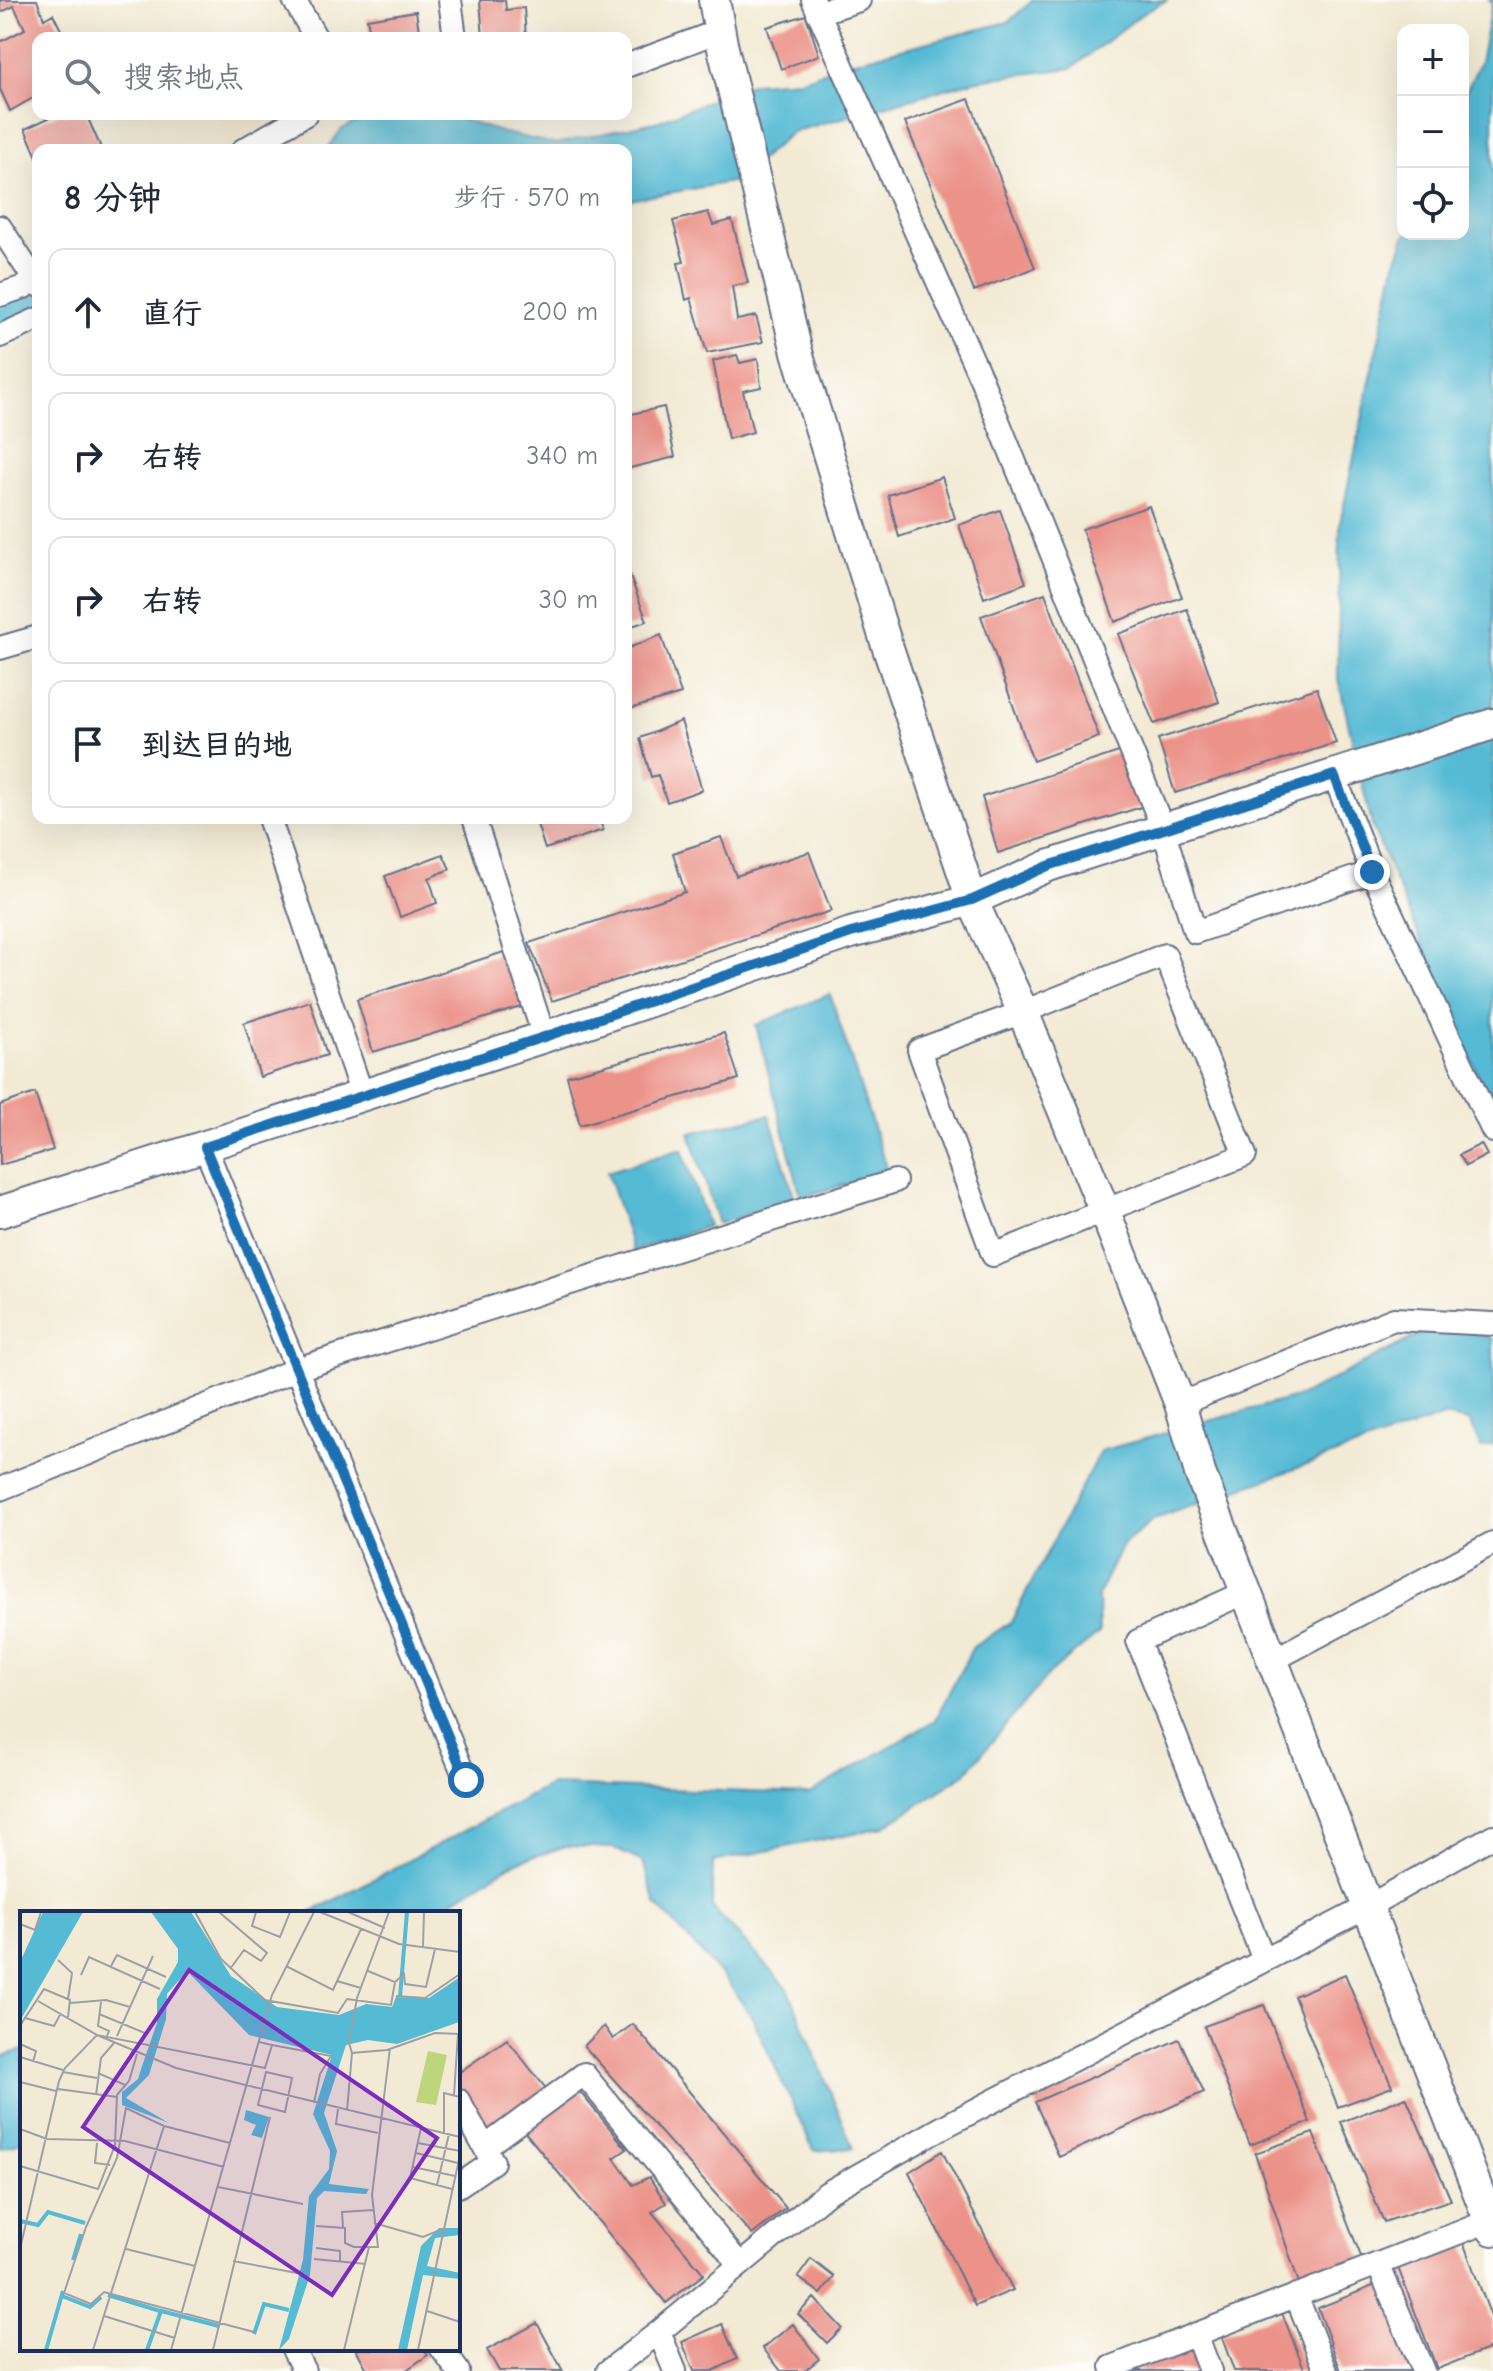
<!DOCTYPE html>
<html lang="zh">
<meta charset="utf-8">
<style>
:root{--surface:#fff;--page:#f6f6f7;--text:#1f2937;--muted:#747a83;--line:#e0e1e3}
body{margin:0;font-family:"Comic Neue","LXGW WenKai TC",sans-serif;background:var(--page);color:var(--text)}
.controls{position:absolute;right:24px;top:24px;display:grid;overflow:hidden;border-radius:16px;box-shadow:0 8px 32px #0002}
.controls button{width:72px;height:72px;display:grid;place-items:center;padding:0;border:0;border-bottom:2px solid var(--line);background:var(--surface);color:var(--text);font:40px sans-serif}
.stop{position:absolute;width:24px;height:24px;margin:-18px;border:6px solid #1f6fb2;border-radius:50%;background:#fff}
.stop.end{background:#1f6fb2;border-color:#fff;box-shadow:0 2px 8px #0008}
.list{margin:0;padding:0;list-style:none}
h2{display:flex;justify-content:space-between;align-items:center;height:104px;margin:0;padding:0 32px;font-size:34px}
h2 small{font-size:26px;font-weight:400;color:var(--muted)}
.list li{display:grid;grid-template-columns:52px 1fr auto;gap:24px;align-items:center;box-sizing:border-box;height:128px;margin:0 16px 16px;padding:0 16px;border:2px solid var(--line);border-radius:16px}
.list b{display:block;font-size:30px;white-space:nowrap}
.list em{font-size:26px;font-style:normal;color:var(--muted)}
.icon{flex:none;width:44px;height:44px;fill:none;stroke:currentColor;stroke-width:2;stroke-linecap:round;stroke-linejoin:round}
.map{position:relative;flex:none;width:1493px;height:2371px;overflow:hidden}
.search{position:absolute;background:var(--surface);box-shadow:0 8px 32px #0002;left:32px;top:32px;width:600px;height:88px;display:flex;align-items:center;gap:20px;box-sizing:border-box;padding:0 28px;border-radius:16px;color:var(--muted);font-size:30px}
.panel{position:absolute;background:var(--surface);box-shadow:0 8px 32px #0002;left:32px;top:144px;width:600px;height:680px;border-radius:16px}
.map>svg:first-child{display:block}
.water{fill:#55bad4;stroke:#387499;stroke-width:2}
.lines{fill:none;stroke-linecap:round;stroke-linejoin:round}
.canal{stroke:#55bad4;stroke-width:24}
.building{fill:#eb9289}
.street-casing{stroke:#667087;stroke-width:26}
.secondary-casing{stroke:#667087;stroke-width:34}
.street{stroke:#fff;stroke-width:22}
.secondary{stroke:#fff;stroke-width:30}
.route{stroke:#1f6fb2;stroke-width:10}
.inset-river{fill:none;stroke:#55bad4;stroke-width:4}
.inset-road{fill:none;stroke:#9c9fa5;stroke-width:2}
.view{fill:#7b2cbf;fill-opacity:0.15;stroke:#7b2cbf;stroke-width:4}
.inset-edge{fill:none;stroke:#1b2f5e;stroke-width:4}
</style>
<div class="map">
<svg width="1493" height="2371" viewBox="0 0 1493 2371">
<rect width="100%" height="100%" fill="#fdfcf7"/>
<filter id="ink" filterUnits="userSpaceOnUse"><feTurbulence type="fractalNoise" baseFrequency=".0125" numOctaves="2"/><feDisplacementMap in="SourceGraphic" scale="16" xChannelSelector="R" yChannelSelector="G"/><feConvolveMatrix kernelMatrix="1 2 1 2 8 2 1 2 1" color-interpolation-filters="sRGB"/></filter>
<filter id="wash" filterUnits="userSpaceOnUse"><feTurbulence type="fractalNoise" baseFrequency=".006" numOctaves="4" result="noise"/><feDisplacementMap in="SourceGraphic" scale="32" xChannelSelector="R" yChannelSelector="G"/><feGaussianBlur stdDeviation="1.8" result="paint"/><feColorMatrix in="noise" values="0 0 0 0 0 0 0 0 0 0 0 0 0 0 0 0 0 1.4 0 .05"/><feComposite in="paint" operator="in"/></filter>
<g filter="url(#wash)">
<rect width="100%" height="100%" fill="#f2ead4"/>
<path class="water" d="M1033 0H1168L1147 10 1072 68 977 80 792 132 736 181 629 200 626 199V150H435L420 146 403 150H326L342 129 373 114H446L500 132 555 144 659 121 753 83 800 80 850 62 1008 22Z
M1489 0H1493V1110L1372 826 1338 679 1340 523 1395 264 1406 234H1463V98L1480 62 1492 3Z
M830 994 888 1173 801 1197 756 1025Z
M769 1115 795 1199 718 1224 690 1133Z
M682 1149 708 1226 633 1251 607 1172Z
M1461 1326 1493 1339V1445L1481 1448 1469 1421 1444 1416 1154 1519 1122 1545 1098 1595 1099 1633 1049 1674 964 1775 883 1827 713 1862 712 1907 788 1988 853 2148 814 2151 753 2019 726 1980 656 1904 643 1862 613 1848 567 1846 516 1862 432 1913H310L550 1785 809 1794 935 1720 973 1647 1011 1622 1100 1451 1303 1395 1424 1332Z
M22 2050V2142L0 2148V2057Z"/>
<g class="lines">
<path class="canal" d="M0 322 38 298"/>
</g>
<g id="blocks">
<path class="building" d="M0 0H37L44 19 53 14 65 38H38V95L10 111 0 89V42L25 29 14 6 0 13Z
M480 0H505L506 10 524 8 526 38H483Z
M416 11 420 38H371L367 19Z
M806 15 819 55 781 69 767 27Z
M969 99 1035 268 974 291 905 122Z
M57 114H86L102 150H38V159L25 129Z
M708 212 713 225 732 220 748 283 732 286 737 320 756 316 763 342 707 353 691 298 686 300 678 263 684 262 673 221Z
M737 355 740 363 758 359 761 387 743 391 753 432 728 439 713 361Z
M664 407 675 457 626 469V415Z
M942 477 955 518 899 537 888 495Z
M1149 506 1182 597 1115 622 1082 529Z
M1000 510 1026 583 984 598 959 525Z
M626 566 647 621 626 628Z
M1045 593 1099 737 1033 761 981 616Z
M1187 609 1219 702 1154 724 1118 634Z
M661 635 681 694 626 710V649Z
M1317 688 1336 743 1175 793 1158 739Z
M681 721 702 790 667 802 658 775 651 777 640 738Z
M1125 750 1144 806 998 853 982 797Z
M535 818H599L603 830 545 849Z
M721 837 736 876 809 852 831 911 552 1001 529 943 685 892 673 853Z
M443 854 450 869 429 878 437 903 400 917 385 876Z
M507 951 525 1006 373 1052 357 999Z
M310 1001 327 1055 260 1077 244 1023Z
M724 1033 739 1079 580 1125 567 1076Z
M35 1093 53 1150 0 1165V1105Z
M1481 1144 1487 1155 1466 1166 1459 1155Z
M1345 1974 1392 2087 1338 2107 1294 1996Z
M1264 2005 1310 2122 1250 2145 1204 2026Z
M633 2024 786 2208 752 2235 584 2046 604 2026 613 2039Z
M507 2039 551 2095 492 2135 458 2084V2073Z
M1179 2039 1204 2092 1059 2157 1035 2102Z
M575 2086 627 2149 614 2158 633 2185 649 2177 666 2203 652 2212 704 2274 666 2303 524 2131Z
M1406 2097 1451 2200 1384 2222 1341 2122Z
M1313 2133 1365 2267 1301 2289 1255 2153Z
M942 2151 1013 2290 975 2306 909 2172Z
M1462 2239 1493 2322V2347L1437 2369 1397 2265Z
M811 2259 834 2277 821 2294 798 2277Z
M1383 2282 1415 2371H1341L1318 2308Z
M814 2298 842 2328 827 2343 798 2314Z
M1282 2313 1305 2371H1234L1221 2335Z
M537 2323 563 2371H499L487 2350Z
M722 2324 737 2359 713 2371H694L682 2342Z
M793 2324 819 2359 804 2371H781L763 2348Z
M1193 2348 1201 2371H1132Z
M356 2349H424L428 2355 405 2371H368Z"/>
</g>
</g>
<g filter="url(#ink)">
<use href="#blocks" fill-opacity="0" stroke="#667087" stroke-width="2"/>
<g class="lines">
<g class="street-casing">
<path id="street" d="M294 0 316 38
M450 0 455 38
M813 0 982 381 1163 829 1195 932 1372 872 1334 775
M818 13 859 0
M626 66 719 31
M243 150 306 114
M0 227 38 285
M0 295 24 287 38 276
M0 336 38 319
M0 648 38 637
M269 818 362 1095
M474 818 544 1037
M1372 872 1493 1131
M1165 955 1245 1155 993 1255 919 1050 1023 1012Z
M205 1147 466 1780
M1180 1404 1394 1319 1493 1324
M0 1489 297 1369 895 1181
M1246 1592 1138 1641 1264 1960
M1273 1660 1493 1543
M458 2100 493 2162 458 2186
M485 2147 584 2074 740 2265
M1378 2264 1423 2371
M1296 2295 1326 2371
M659 2332 675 2371
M1196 2334 1210 2371
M293 2349 304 2371
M442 2349 458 2371
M608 2371 659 2332 827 2193 945 2126 1367 1907 1493 1836
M1114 2371 1112 2367 1489 2221"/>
</g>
<g class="secondary-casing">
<path id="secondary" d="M714 0 722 44 797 352 884 636 972 900 1023 1012 1105 1212 1180 1404 1200 1473 1493 2230
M0 1212 544 1037 851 933 972 900 1048 866 1493 724"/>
</g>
<use href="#street" class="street"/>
<use href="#secondary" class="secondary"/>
</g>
</g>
<g class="lines" filter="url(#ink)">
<path class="route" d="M466 1780 205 1147 544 1037 851 933 972 900 1048 866 1334 775 1372 872"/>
</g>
<g transform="translate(20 1911)">
<rect width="440" height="440" fill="#f2ead4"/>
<path d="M408 140 427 144 416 194 396 191Z" fill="#bdd67b"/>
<path d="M23 1H63L0 110V51ZM131 1H171L211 65 257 96 319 104 346 93 372 96 376 86 409 87 440 66 439 111 377 133 348 129 326 134 304 202 317 240 309 273 349 278 346 283 304 280 297 287 290 364 269 428 259 439 283 349 289 285 309 258 310 240 293 203 312 144 229 124 167 60 147 83 146 108 129 164 106 187 149 212 102 194V181L118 168 122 155 137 112V88L158 51V38ZM226 199 249 206 242 227 231 224 236 214 224 209ZM419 317H440V324L415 327 407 355 440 362V368L403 364 387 439H378L401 335Z" fill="#55bad4"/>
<path class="inset-river" d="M380 86 387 1M0 310 18 314 28 301 65 312M53 349 61 323M88 384 140 400M42 385 70 396 81 386M234 423 244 393 269 399M26 439 43 380M127 439 141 400 199 415"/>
<path class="inset-road" d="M175 1 201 48 245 89 318 102 327 88 371 94 375 71 348 60M199 1 247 42 241 50 224 39 210 58M236 1 232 15 260 26 270 1M300 1 379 33 440 41M328 1 365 17M0 13 15 19 21 1M403 36 404 1M38 49 52 62 48 88M91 55 97 44 146 66M266 55 313 79 341 18M61 64 69 46 140 78M317 70 341 77M375 71 384 63 385 73 406 76 415 38M376 85 405 87 440 63M18 90 77 124 156 157 440 226M81 91 78 115 89 120 87 125M50 92 86 89 110 96M79 103 125 122 122 131M5 107 24 78 50 89 48 106M0 115 5 107 34 115 41 102M97 125 133 45M0 133 16 140 13 151M252 134 311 145 300 163 294 192M332 142 329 132 337 87 369 1M0 146 43 159M43 161 77 167M246 161 272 167 265 201 238 194ZM78 162 105 174M0 171 36 180M38 178 97 186M76 184 81 147 94 132M434 184 438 123M318 198 316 213 358 222M327 200 332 142 367 139 415 122 440 123M144 215 106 197 97 247 66 316 44 382 71 393 84 381 234 421M401 217 390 267 432 278M0 218 27 228 105 230 204 256M424 222V182L440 186M77 232 75 252 90 254M398 232 440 240M396 242 438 252M0 255 78 278 95 234 97 184 109 170 117 143M393 256 435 265M417 274 429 223M198 276 283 293M354 312 403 326 425 317M296 315 325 317V332L334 336H358L352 284 370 137M323 317 322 301 353 299M296 337 320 340V350M0 338 39 170 45 157 77 124 245 157 252 134 239 131M106 338 175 355M294 348 346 353M213 350 277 362M407 400 440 411M84 405 155 427M73 439 144 215 210 232M151 439 252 84 294 1M193 439 250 206M324 439 349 336M398 439 440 244"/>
<path class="view" d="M169 59 417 227 312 384 63 216Z"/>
<rect width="440" height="440" class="inset-edge"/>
</g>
</svg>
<div class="controls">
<button>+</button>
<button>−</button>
<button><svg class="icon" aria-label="locate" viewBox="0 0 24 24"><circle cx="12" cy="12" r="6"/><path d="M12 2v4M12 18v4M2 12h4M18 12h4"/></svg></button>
</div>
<div class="stop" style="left:466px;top:1780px"></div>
<div class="stop end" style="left:1372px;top:872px"></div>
<div class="search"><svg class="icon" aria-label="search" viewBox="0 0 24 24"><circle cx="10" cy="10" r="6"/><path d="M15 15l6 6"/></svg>搜索地点</div>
<section class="panel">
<h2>8 分钟<small>步行 · 570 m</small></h2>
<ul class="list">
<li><svg class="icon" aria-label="ahead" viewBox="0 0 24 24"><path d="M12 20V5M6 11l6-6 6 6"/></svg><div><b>直行</b></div><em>200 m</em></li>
<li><svg class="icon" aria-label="right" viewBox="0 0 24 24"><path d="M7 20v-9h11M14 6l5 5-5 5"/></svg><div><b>右转</b></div><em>340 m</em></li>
<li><svg class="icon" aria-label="right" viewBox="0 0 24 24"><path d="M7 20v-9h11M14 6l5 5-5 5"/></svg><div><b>右转</b></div><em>30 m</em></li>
<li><svg class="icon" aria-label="arrive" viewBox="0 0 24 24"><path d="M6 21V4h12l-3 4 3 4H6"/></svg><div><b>到达目的地</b></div></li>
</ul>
</section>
</div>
